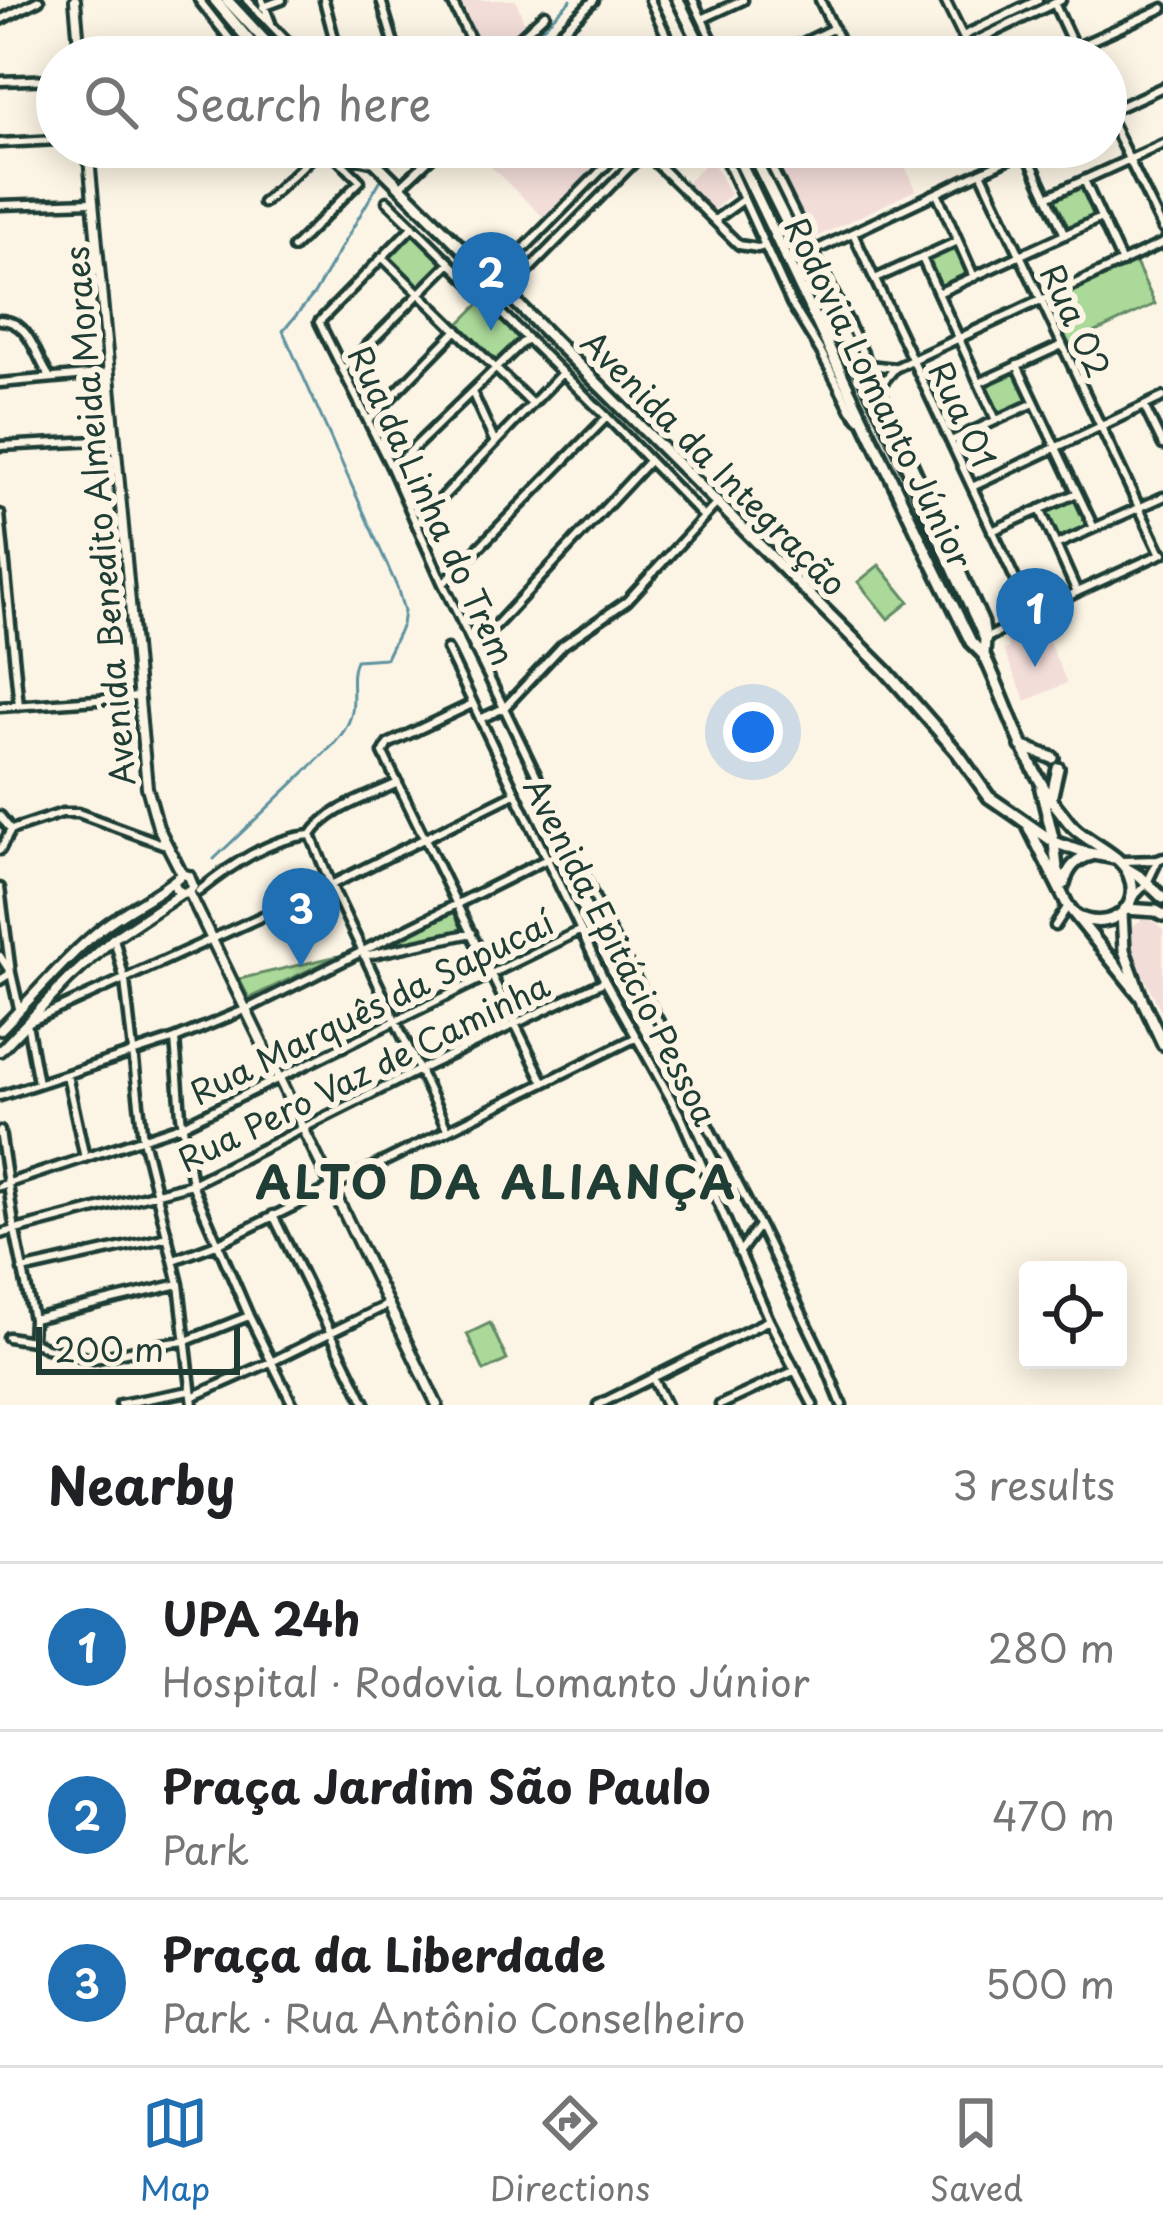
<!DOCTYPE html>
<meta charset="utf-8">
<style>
:root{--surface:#fff;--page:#f2f2f2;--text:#202124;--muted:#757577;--line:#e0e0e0;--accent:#1f6fb2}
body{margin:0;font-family:"Playpen Sans",sans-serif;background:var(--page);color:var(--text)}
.controls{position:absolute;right:36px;bottom:36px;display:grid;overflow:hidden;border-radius:12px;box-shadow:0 6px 30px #0003}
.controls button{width:108px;height:108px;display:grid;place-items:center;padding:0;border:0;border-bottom:3px solid var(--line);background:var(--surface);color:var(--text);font:60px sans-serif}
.scale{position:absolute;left:36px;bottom:30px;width:204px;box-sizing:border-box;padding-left:12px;border:6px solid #1f3d34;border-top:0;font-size:33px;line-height:42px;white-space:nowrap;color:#1f3d34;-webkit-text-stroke:9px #fcf5e5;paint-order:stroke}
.you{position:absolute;left:753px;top:732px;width:42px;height:42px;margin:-30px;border:9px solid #fff;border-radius:50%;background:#1a73e8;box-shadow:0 0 0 18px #1a73e833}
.badge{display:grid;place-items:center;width:78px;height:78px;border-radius:50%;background:var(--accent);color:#fff;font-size:39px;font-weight:700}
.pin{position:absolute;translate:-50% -99px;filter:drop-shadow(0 3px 6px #0008)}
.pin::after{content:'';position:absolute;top:63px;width:42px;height:36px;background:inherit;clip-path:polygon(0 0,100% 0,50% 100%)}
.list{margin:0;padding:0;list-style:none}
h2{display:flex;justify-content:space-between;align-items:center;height:156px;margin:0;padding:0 48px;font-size:51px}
h2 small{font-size:39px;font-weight:400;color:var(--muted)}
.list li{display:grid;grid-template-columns:78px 1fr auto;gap:36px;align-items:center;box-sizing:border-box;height:168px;padding:0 48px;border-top:3px solid var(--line)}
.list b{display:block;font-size:45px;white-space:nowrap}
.list p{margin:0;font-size:39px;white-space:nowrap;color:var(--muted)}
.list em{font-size:39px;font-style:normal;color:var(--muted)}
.icon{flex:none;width:66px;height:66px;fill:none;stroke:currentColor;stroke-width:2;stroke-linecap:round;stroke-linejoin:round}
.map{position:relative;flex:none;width:1163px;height:1405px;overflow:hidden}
.search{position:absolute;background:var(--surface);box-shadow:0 6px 30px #0003;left:36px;right:36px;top:36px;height:132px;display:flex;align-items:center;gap:30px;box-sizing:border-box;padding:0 42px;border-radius:66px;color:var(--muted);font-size:45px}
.sheet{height:660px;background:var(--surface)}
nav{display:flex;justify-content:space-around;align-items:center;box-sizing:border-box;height:168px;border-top:3px solid var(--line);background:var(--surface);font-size:33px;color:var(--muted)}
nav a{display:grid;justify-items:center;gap:6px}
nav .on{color:var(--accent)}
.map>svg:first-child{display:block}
.built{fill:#f3ddd9}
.green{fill:#aad999;stroke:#648b66;stroke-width:3}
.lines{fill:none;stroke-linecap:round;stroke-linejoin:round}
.stream{stroke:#5d92a0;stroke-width:3}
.minor-casing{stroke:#1f3d34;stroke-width:15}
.tertiary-casing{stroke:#1f3d34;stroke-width:15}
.secondary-casing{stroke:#1f3d34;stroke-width:16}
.primary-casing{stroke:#1f3d34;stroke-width:18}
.trunk-casing{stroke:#1f3d34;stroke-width:18}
.minor{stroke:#fcf5e5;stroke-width:6}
.tertiary{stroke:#fcf5e5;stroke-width:6}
.secondary{stroke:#fcf5e5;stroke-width:8}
.primary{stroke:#fcf5e5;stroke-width:9}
.trunk{stroke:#fcf5e5;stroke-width:9}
.labels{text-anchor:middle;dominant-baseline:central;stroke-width:12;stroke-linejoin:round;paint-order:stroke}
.street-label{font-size:33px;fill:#1f3d34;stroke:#fcf5e5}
.district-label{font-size:45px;font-weight:bold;letter-spacing:3px;fill:#1f3d34;stroke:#fcf5e5}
</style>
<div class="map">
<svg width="1163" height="1405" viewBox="0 0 1163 1405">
<rect width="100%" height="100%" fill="#fcf5e5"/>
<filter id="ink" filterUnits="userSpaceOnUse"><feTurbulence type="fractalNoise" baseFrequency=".00833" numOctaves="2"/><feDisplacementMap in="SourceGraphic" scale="24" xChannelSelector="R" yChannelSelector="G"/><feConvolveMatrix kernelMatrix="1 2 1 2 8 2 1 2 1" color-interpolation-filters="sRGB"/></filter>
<g filter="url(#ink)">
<path class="built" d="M466 0H516L525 25 491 57H484L457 3Z
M496 147H584L599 162 545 219 484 160Z
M768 147H896L916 190 812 239Z
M711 158 730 195 713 211 685 184Z
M1035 629 1038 636 1045 633 1067 683 1026 701 1003 650 1009 648 1006 641 1012 639 1016 644 1020 642 1017 637Z
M1143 919 1155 922 1163 930V1015L1129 946 1127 929Z"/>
<path class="green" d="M1083 184 1098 216 1065 232 1049 200Z
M414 231 446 264 421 288 389 256Z
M956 245 971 277 940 291 925 259Z
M1135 261 1155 304 1068 345 1047 302Z
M483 300 523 339 498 364 459 324Z
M1016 371 1031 403 998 418 983 387Z
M1076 496 1089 525 1060 538 1046 510Z
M879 565 909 602 888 619 858 582Z
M456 910 468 932 367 953Z
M338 956 249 998 239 979Z
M490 1323 507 1360 484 1371 467 1334Z"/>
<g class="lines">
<path class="stream" d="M512 57 571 0
M398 163 416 147
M214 859 331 747C341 736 349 726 352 711 355 694 349 676 356 660L386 658 402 625 404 611 397 587 283 331 314 294 380 181"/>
<g class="minor-casing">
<path id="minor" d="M199 0 244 57
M247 0 302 57
M262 0 271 23
M324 0 339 57
M381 0 398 57
M451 0 479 57
M650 0 676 57
M693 0 720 57
M820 0 847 57
M1054 3 1079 57
M263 7 282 0
M702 19 743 0
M0 20 39 0
M963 36 1038 0
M967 45 1061 0
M499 57 545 14
M535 57 594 0
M774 57 834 28
M1055 57 1163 8
M0 81 57 79
M1106 112 1163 229
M0 143 57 140
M387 147 392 150 401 147
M720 147 791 303 821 352 851 410 859 419
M762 147 869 365 984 622 986 634
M1026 151 1065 235
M645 152 739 245 758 248 764 246
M336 154 375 163
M981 172 1161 554
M1084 180 1122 263
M400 187 442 147
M937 193 974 277
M1047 197 1163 144
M387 201 607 417 704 517
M263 203 323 147
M0 205 92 202
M715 220 744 199
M413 226 319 322 392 469 443 584 504 708 480 719
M853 233 1032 615
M293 248 360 181 326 147
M382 257 532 404
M922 258 996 420
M875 279 958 241
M493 280 624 147
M506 293 649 147
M938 293 1101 218
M0 320C30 321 35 355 49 376
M1017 365 1094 528
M343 370 450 263
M0 383 109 373
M979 383 1062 345
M472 392 495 443
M1144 406 1163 445
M368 421 457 330
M951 441 1034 403
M0 446 115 440
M392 469 527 338
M972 487 1163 397
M1040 509 1077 592
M0 514 19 706
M417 524 562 373
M992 531 1077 493
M1056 545 1163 497
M443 584 607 417
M447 649 605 981 681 1117 769 1320 813 1405
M474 649 649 461
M472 704 388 744 383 753 544 1083
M0 707 138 697
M0 816 11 830 62 813H78L168 846
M311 835 331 885 447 1129
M571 847 609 930 663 1029 699 1108 762 1231 821 1353 842 1405
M0 850 11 830
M0 888 11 973 0 980
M199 891C230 866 270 838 311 835 328 808 369 797 398 783
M1055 926 1068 906
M114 938 125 981 143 1139 179 1284 193 1405
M0 956 11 973 19 1008
M364 956 472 933
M175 1039 181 1115 192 1184 249 1316 293 1405
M67 1075 85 1158
M38 1083 27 1023 331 885 516 793
M0 1096 175 1039 247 1009
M0 1131 15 1231 33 1319 32 1340
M0 1186 183 1125 581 930
M273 1215 366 1405
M0 1234 192 1184 419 1070 605 981
M739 1253 758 1227
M174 1260 219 1243 635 1038
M22 1270 168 1237
M33 1319 179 1284
M8 1337 32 1341 46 1348 94 1359 161 1344 186 1341 249 1316
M653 1379 666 1405
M192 1397 273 1361 389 1304
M120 1404 190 1391
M598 1405 769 1320
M720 1405 796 1370"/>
</g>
<g class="tertiary-casing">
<path id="tertiary" d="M945 0 973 57
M1106 113 1163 87
M814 251 1034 147
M869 365 895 368 1163 243
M879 387 895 368
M985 639 1077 592 1163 553
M1122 861 1158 860 1163 858
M1130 901 1147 883 1158 860
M247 1009 571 847 504 708 563 645 627 601 718 502"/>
</g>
<g class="secondary-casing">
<path id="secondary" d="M75 0 80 57
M88 147 147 787 158 827 182 874
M189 892 437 1405
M0 1030C34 996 65 958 102 928 127 908 159 895 182 874L189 876 193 886 189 892 182 893 176 889 174 882
M0 1051 69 979 114 938 182 893"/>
</g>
<g class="primary-casing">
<path id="primary" d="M1126 868 1141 877 1163 898
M1125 909 1156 911 1163 915"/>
</g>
<g class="trunk-casing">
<path id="trunk" d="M215 0 263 57
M227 0 280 57
M663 0 691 57
M678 0 706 57
M360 147 886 671 957 752 989 797 1054 842 1079 851 1114 858
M733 147 929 557 971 642 984 655C1008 706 1023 760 1056 806 1062 813 1067 821 1073 827 1089 843 1121 854 1129 875 1144 911 1105 933 1075 915
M749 147 892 434 985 639 984 655
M829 304 846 321
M1021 746 1053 758
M1041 789 1054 842 1057 868 1061 878
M1051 799 1058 768
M1029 828 1068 906 1141 997
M1064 884C1068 868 1076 859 1092 855
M1122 913 1124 950 1141 997 1163 1044"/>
</g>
<use href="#minor" class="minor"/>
<use href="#tertiary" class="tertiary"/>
<use href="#secondary" class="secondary"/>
<use href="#primary" class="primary"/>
<use href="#trunk" class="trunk"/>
</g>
</g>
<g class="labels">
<g class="street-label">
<text transform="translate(1077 320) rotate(65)">Rua 02</text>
<text transform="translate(880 392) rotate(64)">Rodovia Lomanto Júnior</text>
<text transform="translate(964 414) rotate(65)">Rua 01</text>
<text transform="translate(715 462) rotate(45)">Avenida da Integração</text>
<text transform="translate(433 505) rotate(65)">Rua da Linha do Trem</text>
<text transform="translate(98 516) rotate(-95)">Avenida Benedito Almeida Moraes</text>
<text transform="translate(622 951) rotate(63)">Avenida Epitácio Pessoa</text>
<text transform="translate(371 1006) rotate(-26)">Rua Marquês da Sapucaí</text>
<text transform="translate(363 1071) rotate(-26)">Rua Pero Vaz de Caminha</text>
</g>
<g class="district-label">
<text x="497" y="1180">ALTO DA ALIANÇA</text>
</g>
</g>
</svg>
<div class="controls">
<button><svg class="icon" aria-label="locate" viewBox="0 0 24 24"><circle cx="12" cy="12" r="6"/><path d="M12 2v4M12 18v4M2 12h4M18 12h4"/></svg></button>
</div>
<div class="scale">200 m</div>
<div class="you"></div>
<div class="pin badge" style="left:1035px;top:667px">1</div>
<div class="pin badge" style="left:491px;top:331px">2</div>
<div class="pin badge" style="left:301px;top:967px">3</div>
<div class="search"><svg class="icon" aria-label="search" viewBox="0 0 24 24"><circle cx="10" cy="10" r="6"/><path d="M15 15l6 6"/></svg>Search here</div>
</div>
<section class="sheet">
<h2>Nearby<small>3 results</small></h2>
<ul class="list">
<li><span class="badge">1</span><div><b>UPA 24h</b><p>Hospital · Rodovia Lomanto Júnior</p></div><em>280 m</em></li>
<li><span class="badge">2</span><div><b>Praça Jardim São Paulo</b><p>Park</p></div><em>470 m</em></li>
<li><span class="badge">3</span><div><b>Praça da Liberdade</b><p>Park · Rua Antônio Conselheiro</p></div><em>500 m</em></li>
</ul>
</section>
<nav>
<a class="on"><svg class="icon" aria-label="map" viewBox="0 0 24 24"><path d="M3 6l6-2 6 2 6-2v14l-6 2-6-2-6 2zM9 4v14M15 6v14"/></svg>Map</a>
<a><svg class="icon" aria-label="directions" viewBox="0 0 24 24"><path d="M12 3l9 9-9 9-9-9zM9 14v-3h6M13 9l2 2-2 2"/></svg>Directions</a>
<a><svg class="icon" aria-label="saved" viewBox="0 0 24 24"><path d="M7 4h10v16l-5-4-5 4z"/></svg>Saved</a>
</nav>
